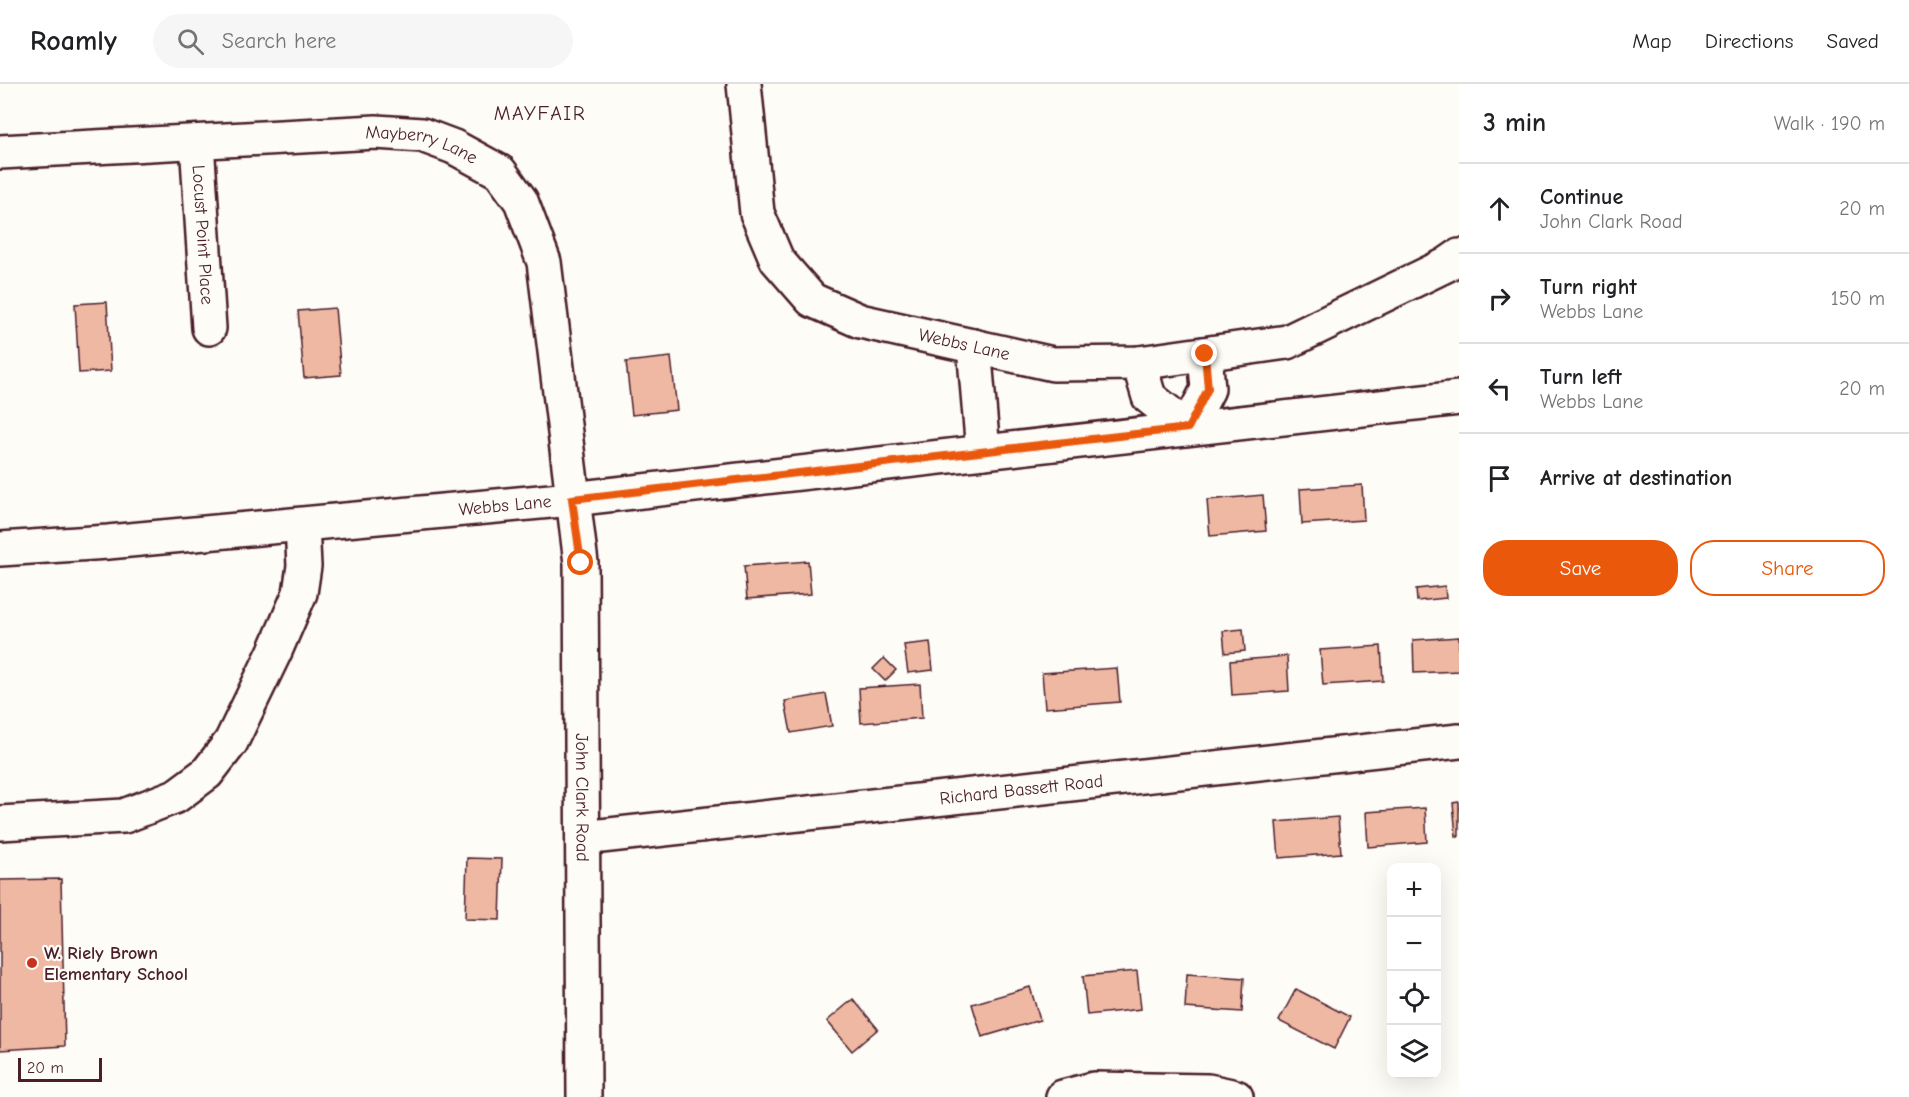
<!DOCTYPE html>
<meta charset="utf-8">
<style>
:root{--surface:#fff;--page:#f6f6f6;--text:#202124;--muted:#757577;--line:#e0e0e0;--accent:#ea580c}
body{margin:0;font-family:"Comic Neue",sans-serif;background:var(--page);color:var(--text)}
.controls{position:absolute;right:18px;bottom:18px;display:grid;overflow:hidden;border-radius:12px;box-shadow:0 6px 24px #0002}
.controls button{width:54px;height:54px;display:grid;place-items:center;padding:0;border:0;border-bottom:2px solid var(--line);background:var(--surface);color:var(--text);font:30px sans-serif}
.scale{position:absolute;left:18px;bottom:15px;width:84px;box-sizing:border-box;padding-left:6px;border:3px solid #4a1f2b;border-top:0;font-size:16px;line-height:21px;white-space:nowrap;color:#4a1f2b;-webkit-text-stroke:4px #fdfcf7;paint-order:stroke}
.stop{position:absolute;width:18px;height:18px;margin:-14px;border:4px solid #ea580c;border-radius:50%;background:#fff}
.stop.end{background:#ea580c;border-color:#fff;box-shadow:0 2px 6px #0008}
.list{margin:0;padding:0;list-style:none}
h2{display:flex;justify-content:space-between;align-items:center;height:78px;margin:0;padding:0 24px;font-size:26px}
h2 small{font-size:20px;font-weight:400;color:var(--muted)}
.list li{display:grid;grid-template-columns:39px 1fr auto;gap:18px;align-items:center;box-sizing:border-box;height:90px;padding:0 24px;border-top:2px solid var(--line)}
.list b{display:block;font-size:22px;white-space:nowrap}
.list p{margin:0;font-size:20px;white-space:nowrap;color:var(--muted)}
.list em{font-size:20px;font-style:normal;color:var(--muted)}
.actions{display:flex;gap:12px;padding:18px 24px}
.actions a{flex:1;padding:14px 0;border:2px solid var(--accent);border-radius:24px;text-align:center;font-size:21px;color:var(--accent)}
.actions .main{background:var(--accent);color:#fff}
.icon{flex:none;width:33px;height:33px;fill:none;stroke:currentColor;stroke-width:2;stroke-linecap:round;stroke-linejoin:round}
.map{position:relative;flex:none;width:1459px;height:1013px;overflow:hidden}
header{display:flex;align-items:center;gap:36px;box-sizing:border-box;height:84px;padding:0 30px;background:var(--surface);border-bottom:2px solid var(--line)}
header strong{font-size:28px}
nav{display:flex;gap:33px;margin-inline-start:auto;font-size:21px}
.search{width:420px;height:54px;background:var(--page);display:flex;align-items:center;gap:15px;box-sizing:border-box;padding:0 21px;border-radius:33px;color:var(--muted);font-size:22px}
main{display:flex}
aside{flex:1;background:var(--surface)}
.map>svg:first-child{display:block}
.building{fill:#efb8a3;stroke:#4a1f2b;stroke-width:1.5}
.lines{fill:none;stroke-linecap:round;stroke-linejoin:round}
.minor-casing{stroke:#4a1f2b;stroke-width:38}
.minor{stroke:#fdfcf7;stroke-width:33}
.route{stroke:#ea580c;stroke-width:8}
.poi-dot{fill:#c8321e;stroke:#fdfcf7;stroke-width:2}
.labels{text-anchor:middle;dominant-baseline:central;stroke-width:4.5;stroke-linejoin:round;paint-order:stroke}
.street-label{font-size:18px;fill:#4a1f2b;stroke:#fdfcf7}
.poi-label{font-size:18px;font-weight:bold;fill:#4a1f2b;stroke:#fdfcf7;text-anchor:start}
.neighbourhood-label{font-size:20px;letter-spacing:1.5px;fill:#4a1f2b;stroke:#fdfcf7}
</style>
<header>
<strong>Roamly</strong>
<div class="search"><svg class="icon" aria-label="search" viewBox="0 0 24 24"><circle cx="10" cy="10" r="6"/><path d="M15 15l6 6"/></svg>Search here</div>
<nav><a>Map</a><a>Directions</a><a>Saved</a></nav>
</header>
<main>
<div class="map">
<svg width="1459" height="1013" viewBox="0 0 1459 1013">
<rect width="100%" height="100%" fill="#fdfcf7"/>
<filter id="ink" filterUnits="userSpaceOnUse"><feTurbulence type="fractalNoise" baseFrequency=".0167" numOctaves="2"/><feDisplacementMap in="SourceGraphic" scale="12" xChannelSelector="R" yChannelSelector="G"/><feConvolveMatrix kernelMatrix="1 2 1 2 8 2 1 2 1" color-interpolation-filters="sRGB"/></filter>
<g filter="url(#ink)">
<path class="building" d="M107 218 111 287 79 289 75 220Z
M335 224 341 291 304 294 298 227Z
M671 273 677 326 632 331 626 278Z
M1362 401 1364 436 1302 440 1300 405Z
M1263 411 1266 447 1210 452 1207 416Z
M808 477 811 510 747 515 744 482Z
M1445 502 1446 514 1417 517 1416 505Z
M1243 545 1245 567 1225 569 1223 547Z
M1459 553V587L1414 589 1413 556Z
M930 558 933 586 908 589 904 561Z
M1381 562 1383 597 1323 601 1320 566Z
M1287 572 1289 607 1232 611 1230 577Z
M884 574 896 586 885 597 873 585Z
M1117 584 1120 618 1045 624 1042 589Z
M920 600 922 634 861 639 859 604Z
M826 610 832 642 791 649 785 617Z
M1459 718V752H1456L1453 719Z
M1425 724 1427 758 1368 763 1366 728Z
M1338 733 1341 769 1279 774 1276 738Z
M467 774 502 775 500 836 465 835Z
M61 795 65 962 0 966V796Z
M1137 887 1141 925 1087 931 1083 892Z
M1187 890 1244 894 1242 928 1185 924Z
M1030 903 1040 936 982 953 972 920Z
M1296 905 1350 933 1334 965 1279 937Z
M853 915 878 945 852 967 827 937Z"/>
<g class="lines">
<g class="minor-casing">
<g id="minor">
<path id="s1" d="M744 0 757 129 777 176 812 216 860 237 1053 280 1139 279 1287 258 1446 181 1459 172"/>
<path id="s2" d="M197 58 209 244"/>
<path id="s3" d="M0 68 376 48 422 51 454 63 500 88 521 117 544 178 581 479 584 1013"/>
<path d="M974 262 983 368"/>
<path d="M1139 279 1149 313 1188 344 1208 305 1205 270"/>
<path id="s4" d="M0 465 108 458 572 415 1459 314"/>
<path d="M0 739 124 732 176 712 207 689 231 658 275 567 300 509 304 482 302 441"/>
<path id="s5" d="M583 754 1459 657"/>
<path d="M1063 1013 1094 1005 1208 1007 1236 1013"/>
</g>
</g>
<use href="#minor" class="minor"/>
</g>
</g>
<g class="lines" filter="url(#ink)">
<path class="route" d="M581 479 572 415 1188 344 1208 305 1205 270"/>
</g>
<circle class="poi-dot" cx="32" cy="879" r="6"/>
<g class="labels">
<g class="street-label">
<text stroke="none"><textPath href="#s3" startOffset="424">Mayberry Lane</textPath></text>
<text stroke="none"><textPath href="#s2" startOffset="93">Locust Point Place</textPath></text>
<text stroke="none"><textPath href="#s1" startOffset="393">Webbs Lane</textPath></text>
<text stroke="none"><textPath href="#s4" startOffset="507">Webbs Lane</textPath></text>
<text stroke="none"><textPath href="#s5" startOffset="441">Richard Bassett Road</textPath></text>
<text stroke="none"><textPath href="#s3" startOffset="1148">John Clark Road</textPath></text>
</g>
<g class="poi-label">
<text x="44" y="869">W. Riely Brown<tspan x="44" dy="21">Elementary School</tspan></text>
</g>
<g class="neighbourhood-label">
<text x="540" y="29">MAYFAIR</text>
</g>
</g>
</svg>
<div class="controls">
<button>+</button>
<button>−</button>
<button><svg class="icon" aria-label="locate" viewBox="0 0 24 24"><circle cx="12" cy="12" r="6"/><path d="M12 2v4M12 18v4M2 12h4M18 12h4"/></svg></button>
<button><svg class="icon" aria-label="layers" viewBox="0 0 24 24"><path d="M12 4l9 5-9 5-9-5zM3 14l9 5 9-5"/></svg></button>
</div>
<div class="scale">20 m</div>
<div class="stop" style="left:581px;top:479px"></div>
<div class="stop end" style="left:1205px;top:270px"></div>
</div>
<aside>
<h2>3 min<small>Walk · 190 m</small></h2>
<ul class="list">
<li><svg class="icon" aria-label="ahead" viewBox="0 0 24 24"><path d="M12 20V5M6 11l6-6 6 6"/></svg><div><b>Continue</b><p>John Clark Road</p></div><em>20 m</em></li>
<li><svg class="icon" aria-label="right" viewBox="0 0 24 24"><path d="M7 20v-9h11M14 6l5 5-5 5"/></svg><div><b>Turn right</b><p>Webbs Lane</p></div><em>150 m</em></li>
<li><svg class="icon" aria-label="left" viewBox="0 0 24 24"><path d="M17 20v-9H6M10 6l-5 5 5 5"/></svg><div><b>Turn left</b><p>Webbs Lane</p></div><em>20 m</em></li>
<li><svg class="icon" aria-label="arrive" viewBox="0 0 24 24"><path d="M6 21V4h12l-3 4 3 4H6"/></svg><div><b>Arrive at destination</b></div></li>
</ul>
<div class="actions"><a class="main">Save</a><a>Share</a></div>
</aside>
</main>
